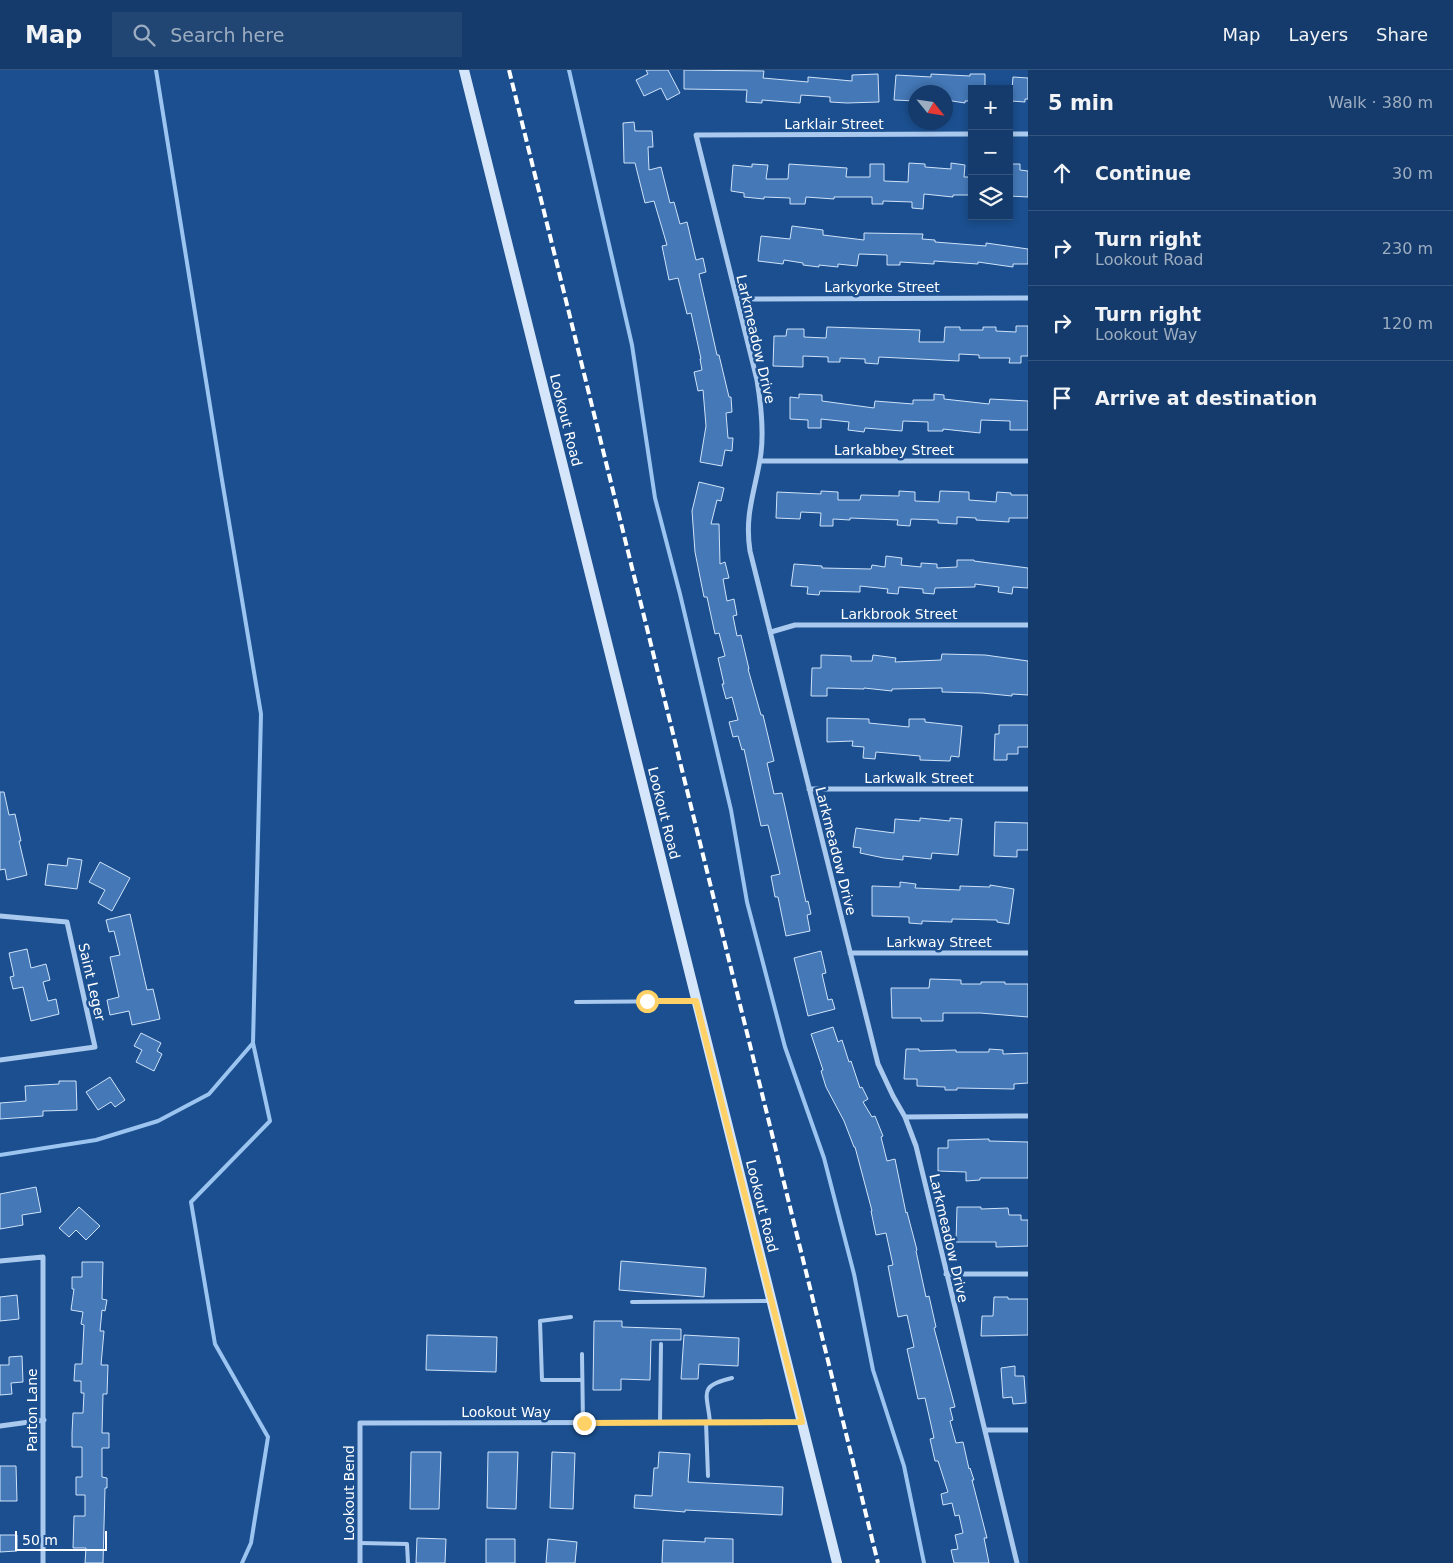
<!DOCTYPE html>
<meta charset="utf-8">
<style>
:root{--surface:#143b6b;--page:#214673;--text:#f1f3f6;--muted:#9dadc1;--line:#33557e}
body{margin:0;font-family:"DejaVu Sans",sans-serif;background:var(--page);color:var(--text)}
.controls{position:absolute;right:15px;top:15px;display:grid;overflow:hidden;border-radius:0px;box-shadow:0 2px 8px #0003}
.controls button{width:45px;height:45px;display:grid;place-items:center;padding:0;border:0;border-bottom:1px solid var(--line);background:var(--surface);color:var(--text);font:25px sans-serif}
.compass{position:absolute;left:908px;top:15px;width:45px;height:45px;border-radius:50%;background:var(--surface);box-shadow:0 2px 8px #0003;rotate:120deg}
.scale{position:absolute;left:15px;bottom:12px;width:92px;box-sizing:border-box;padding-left:5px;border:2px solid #fff;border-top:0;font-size:14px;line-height:18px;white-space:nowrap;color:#fff;-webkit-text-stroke:4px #1b4f8f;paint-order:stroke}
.stop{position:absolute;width:15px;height:15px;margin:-11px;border:4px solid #ffd166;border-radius:50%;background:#fff}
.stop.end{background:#ffd166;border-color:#fff;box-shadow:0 1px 5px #0008}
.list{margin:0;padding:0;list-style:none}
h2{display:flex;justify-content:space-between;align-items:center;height:65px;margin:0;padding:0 20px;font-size:21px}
h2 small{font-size:16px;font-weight:400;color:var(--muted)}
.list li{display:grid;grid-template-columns:32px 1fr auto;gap:15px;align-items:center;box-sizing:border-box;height:75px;padding:0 20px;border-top:1px solid var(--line)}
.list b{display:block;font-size:19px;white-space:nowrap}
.list p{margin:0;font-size:16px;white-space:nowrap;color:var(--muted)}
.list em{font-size:16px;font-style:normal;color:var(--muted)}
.icon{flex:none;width:28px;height:28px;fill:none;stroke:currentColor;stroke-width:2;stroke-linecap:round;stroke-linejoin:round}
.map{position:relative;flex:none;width:1028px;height:1493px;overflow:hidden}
header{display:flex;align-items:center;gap:30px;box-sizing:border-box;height:70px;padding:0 25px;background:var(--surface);border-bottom:1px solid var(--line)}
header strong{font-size:24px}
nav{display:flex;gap:28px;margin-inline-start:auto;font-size:18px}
.search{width:350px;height:45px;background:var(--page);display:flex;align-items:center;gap:12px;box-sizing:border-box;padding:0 18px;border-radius:0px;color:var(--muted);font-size:19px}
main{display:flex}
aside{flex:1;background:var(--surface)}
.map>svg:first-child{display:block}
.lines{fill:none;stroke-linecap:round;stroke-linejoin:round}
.stream{stroke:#9cc4f0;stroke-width:4}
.building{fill:#4478b7;stroke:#cfe3fa}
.lane{stroke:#a9c9ee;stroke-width:4}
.street{stroke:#a9c9ee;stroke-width:5}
.secondary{stroke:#d6e6fa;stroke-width:10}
.rail{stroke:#fff;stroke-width:4;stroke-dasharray:9 4;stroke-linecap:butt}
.route{stroke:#ffd166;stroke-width:6}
.labels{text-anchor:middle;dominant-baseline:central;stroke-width:5;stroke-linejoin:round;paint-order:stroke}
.street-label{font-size:14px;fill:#fff;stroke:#1b4f8f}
</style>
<header>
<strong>Map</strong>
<div class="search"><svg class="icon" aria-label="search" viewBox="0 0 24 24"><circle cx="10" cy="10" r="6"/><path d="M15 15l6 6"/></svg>Search here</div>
<nav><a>Map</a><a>Layers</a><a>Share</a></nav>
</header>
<main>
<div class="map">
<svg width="1028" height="1493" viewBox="0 0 1028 1493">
<rect width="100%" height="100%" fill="#1b4f8f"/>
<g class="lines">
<path class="stream" d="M156 0 221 404 261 644 253 973 270 1051 191 1132 215 1274 268 1367 251 1473 242 1493
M569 0 632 275 655 428 680 524 731 740 747 832 785 977 824 1088 854 1204 873 1300 904 1396 924 1493
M0 1085 96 1070 158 1051 209 1024 253 973"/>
</g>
<path class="building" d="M646 0H668L680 23 667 30 661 18 644 26 636 10 648 4Z
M684 0 764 1 763 8 808 12V7L852 11V5L878 4 879 32 847 33 830 32V27L801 25 800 33 762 30V33L746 32 747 20 684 19Z
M931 4 970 6V4H985V19H972V31H965V33L946 30V22H916V31L894 30 896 5 931 7Z
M1013 7 1028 8V29H1025V32L1011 31Z
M634 52 635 61H652L653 77H648L649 100 661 97 670 133 674 132 680 154 687 152 696 190 703 188 706 202 699 204 717 285H719L729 327H731L732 342 726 343 728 368H733L732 381 725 380 722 396 700 392 706 356 703 320 698 321 694 302 702 300 700 289H701L691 243 687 244 678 208 669 210 662 176 667 175 654 131 645 133 635 93H624L623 53Z
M909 93 925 94V97L951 99V93L965 95 964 107H972V125H953V127L924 124 923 139 912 138V132L883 131V134H872V127H834V129L806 127 805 134H790V128L764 127V129L744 127V123L731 121 733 95 752 97V94L768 95 766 109H788L789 94 847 98 846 107H870V94H884V111L908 112Z
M1009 94H1020V100L1028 101V127L1009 126Z
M792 156 823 160V165L864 170V163L923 164 922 169 935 170V172L986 176V173L1028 179V194H1013V197L978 192V194L934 191V194L900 192V195H887V185L859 184 857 196 838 194V197L819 195V197L803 195V193L784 190 783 194 758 191 761 166 790 169Z
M1016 256H1028V286H1021V293H1009L1010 288H979V285L959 284V291L879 287 878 294 865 293V289L840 288V292H828V287L803 286V297L773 296 774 266H786L787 259H804V267L826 268 827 257 920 260 919 272H944L945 257H960V260H983V257H996V261L1016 262Z
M799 324 822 325V331L874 338 875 331 913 334V330H934V324L944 325V329L989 334 990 329 1028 331V360H1010V351L981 350 980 363 943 359V361H928V352L903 351 902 361 865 358 864 362 848 360 849 352 821 349V358H808V350L790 349V327L799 328Z
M699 412 724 418 721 431 717 430 711 454H719L720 494 725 492 729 508 723 509 727 531 734 529 737 545 733 546 737 566 741 565 749 599H748L761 645H763L774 691 767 693 774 724 782 723 806 832 808 831 811 844 807 845 810 861 786 866 778 827H775L771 806 780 804 768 755 761 756 744 679 742 680 738 666 733 667 729 652 738 650 732 627 726 629 722 614H724L718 588 725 586 719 563 715 564 707 527H704L695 482 692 441Z
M821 421 838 422V430H860L861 425 899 426V421L915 422V431L939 432 940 421 969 422V430L996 432 997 422 1011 423V425H1028V448H1009V452L976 450V448L957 447V454L938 453V450L911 449 910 456 897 455 898 450 850 448V450L833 449V456H820L821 443 801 442 800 449 776 448 777 422 821 424Z
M886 486 902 488 901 495 921 497V493L937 494V498L957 497V490H974V491L1028 498V518L1013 517 1012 524 998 522 999 517 975 514V517L935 518 934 524 923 523V519L899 517 898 524 887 523 888 519 860 516V522L820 521 819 525 807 524 808 517 791 516 794 494 822 496V498L871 499 872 495 885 497Z
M942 584 985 585 1028 591V625L1012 624V626L982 623 942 622V618L892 619V621L864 618V619L827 618V626H811L812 598H821V585L851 586V591H872L873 585 896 588 895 592 941 590Z
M827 648 869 649V653L909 657V649H925V652L962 656 959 687 951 686 950 691 920 690V686L876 682 875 689 863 688 864 677 852 676 853 671 827 672Z
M999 655H1028V677H1018V684H1007V690H994L995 664H999Z
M0 722H4L9 745 15 744 21 771H19L27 805 7 810 5 799 0 800Z
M920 748 950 751V748L962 749 958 785 932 783 931 789 903 786V790L884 788 860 783 861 778 853 777 856 758 894 763 895 749 920 751Z
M995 752 1028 753V780H1017V787L994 786Z
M68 788 82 790 77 819 45 815 48 794 67 796Z
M100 792 130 808 112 841 98 833 105 820 89 812Z
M900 812 916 814 915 818 960 820V816L990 817V815L1014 819 1009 854 997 852V850L952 849V852L922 851V854L909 853V847L872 846V816L900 817Z
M130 844 147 920 153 919 160 949 132 955 129 941 110 945 107 930 119 927 110 887 120 885 114 861 109 862 106 850Z
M27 879 31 898 46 894 50 910 43 912 48 931 56 929 59 944 31 951 23 917 13 919 10 907 14 906 9 883Z
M821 881 826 903 822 904 828 930 832 929 835 939 808 946 794 888Z
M930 909 961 910V914H981V912H1005V914H1028V947L980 943H943V951H921V948H892L891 918H929Z
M833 957 838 972 842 970 849 992 851 991 860 1018 862 1017 868 1029 863 1032 872 1047 875 1046 883 1066 881 1067 887 1091 895 1089 906 1143 907 1142 917 1180 916 1181 926 1227 929 1226 936 1257 934 1258 955 1337 950 1338 953 1350 950 1351 956 1373 963 1372 969 1399 970 1398 974 1410H972L987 1468H984L989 1493H954L951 1480 958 1479 955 1465 963 1463 959 1445 955 1446 952 1433 943 1435 941 1424 948 1422 938 1391H935L930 1369 934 1368 925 1328 918 1329 907 1279 914 1277 907 1245 898 1247 888 1196 893 1195 886 1163 876 1165 871 1141H872L855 1077H854L844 1051 826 1017 821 1001 823 1000 811 964Z
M141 963 161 973 157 981 162 984 154 1001 136 992 142 980 134 976Z
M906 979H919V981L956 980V982H989V979L1003 980V984L1028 983V1013L1014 1014V1019L957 1018V1020H945V1017L917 1016V1009H904Z
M110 1007 125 1030 115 1037 111 1032 98 1040 86 1022Z
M59 1011H76L77 1040 43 1041V1046L0 1049V1033L26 1031 25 1016 59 1014Z
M989 1069V1071L1028 1072V1108H980V1110L966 1111V1102L938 1101V1078H948V1070Z
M36 1117 41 1142 22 1145 23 1155 0 1159V1124Z
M79 1137 100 1156 86 1170 76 1160 69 1167 59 1158Z
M957 1137H981V1139L1008 1138 1009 1145H1021V1150H1028V1176L996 1177V1172H956Z
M621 1191 706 1198 704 1227 619 1220Z
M82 1192H103L102 1229 107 1230 105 1241 102 1240 100 1261H104L101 1295H108L107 1324H103L102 1363H109V1378H102V1407L107 1408V1418H105L103 1493H85L86 1478H73L74 1446H85V1425H76V1407H82V1377H72V1363L73 1343H83L84 1323H81V1311H74L75 1294H82L84 1255 81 1254 83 1242 71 1240 74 1219H72V1207H82Z
M17 1225 19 1249 0 1251V1227Z
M994 1227H1008V1229H1028V1265L981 1266 982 1246H993Z
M594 1251H622V1257L681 1259V1270H651L650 1310 621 1309V1320H593Z
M427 1265 497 1267 496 1302 426 1300Z
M684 1265 739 1268 738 1296 699 1294 698 1309H681Z
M22 1286 23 1312 11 1313 12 1324 0 1325V1295H9V1287Z
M1015 1296V1306H1024L1026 1333 1013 1334 1012 1327 1003 1328 1001 1298Z
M411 1382H441L439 1439H410Z
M488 1382H518L516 1439 487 1438Z
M552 1382 575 1383 573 1439 550 1438Z
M659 1382 690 1384 688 1412 783 1417 782 1445 685 1440V1442L634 1438 635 1425 652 1426 654 1398H658Z
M0 1396H16L17 1431H0Z
M0 1465H17V1481L0 1482Z
M417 1468 446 1469 445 1493H416Z
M705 1468 733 1469V1493H662L663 1470 705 1472Z
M486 1469H515V1493H486Z
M548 1469 577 1472 575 1493H546Z"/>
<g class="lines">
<path class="lane" d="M576 932 694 931
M632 1232 770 1231
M571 1247 540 1251 542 1310H582
M582 1284 583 1353
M706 1352 708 1406
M710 1352C707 1322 698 1316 732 1308
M660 1353 661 1274
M360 1473 407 1474 408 1493"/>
<path class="street" d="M972 64 696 65 757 310C761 334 764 358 761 383 756 419 744 443 750 481L878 994 893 1026 905 1047 916 1076 1017 1493
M1009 64H1028
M737 229 1028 228
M760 391H1028
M771 562 795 555H1028
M809 719H1028
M0 846 67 852 95 977 0 990
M850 883H1028
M905 1047 1028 1046
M0 1191 43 1187V1493
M946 1204H1028
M0 1356 44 1350
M985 1360H1028
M360 1493V1353L802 1352"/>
<path class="secondary" d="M464 0 837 1493"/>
<path class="rail" d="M509 0 878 1493"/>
</g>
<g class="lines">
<path class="route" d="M584 1353 802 1352 696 931H647"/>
</g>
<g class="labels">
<g class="street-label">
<text x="834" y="54">Larklair Street</text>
<text x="882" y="217">Larkyorke Street</text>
<text transform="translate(756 269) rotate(77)">Larkmeadow Drive</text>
<text transform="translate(566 350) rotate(76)">Lookout Road</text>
<text x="894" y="380">Larkabbey Street</text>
<text x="899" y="544">Larkbrook Street</text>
<text x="919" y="708">Larkwalk Street</text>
<text transform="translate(664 743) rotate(76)">Lookout Road</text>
<text transform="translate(836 781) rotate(76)">Larkmeadow Drive</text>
<text x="939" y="872">Larkway Street</text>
<text transform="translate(92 912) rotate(77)">Saint Leger</text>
<text transform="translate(762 1136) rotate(76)">Lookout Road</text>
<text transform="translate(949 1168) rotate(77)">Larkmeadow Drive</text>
<text transform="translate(32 1340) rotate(-90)">Parton Lane</text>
<text x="506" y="1342">Lookout Way</text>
<text transform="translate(349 1423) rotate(-90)">Lookout Bend</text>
</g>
</g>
</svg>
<div class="controls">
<button>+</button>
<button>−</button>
<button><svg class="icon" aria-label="layers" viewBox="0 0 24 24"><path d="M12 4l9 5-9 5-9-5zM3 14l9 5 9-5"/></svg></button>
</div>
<svg class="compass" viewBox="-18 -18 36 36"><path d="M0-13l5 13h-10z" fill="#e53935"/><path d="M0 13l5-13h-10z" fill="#9dadc1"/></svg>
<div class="scale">50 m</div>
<div class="stop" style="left:647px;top:931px"></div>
<div class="stop end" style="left:584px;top:1353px"></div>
</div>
<aside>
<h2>5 min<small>Walk · 380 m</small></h2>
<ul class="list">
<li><svg class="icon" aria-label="ahead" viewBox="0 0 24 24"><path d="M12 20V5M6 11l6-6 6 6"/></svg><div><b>Continue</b></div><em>30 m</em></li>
<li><svg class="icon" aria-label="right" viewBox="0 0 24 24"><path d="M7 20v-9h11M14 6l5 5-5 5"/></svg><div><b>Turn right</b><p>Lookout Road</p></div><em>230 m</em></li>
<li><svg class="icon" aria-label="right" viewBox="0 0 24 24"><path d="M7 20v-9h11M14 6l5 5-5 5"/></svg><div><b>Turn right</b><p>Lookout Way</p></div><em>120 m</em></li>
<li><svg class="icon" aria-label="arrive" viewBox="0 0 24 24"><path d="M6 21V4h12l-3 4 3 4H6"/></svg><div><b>Arrive at destination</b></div></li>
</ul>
</aside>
</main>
